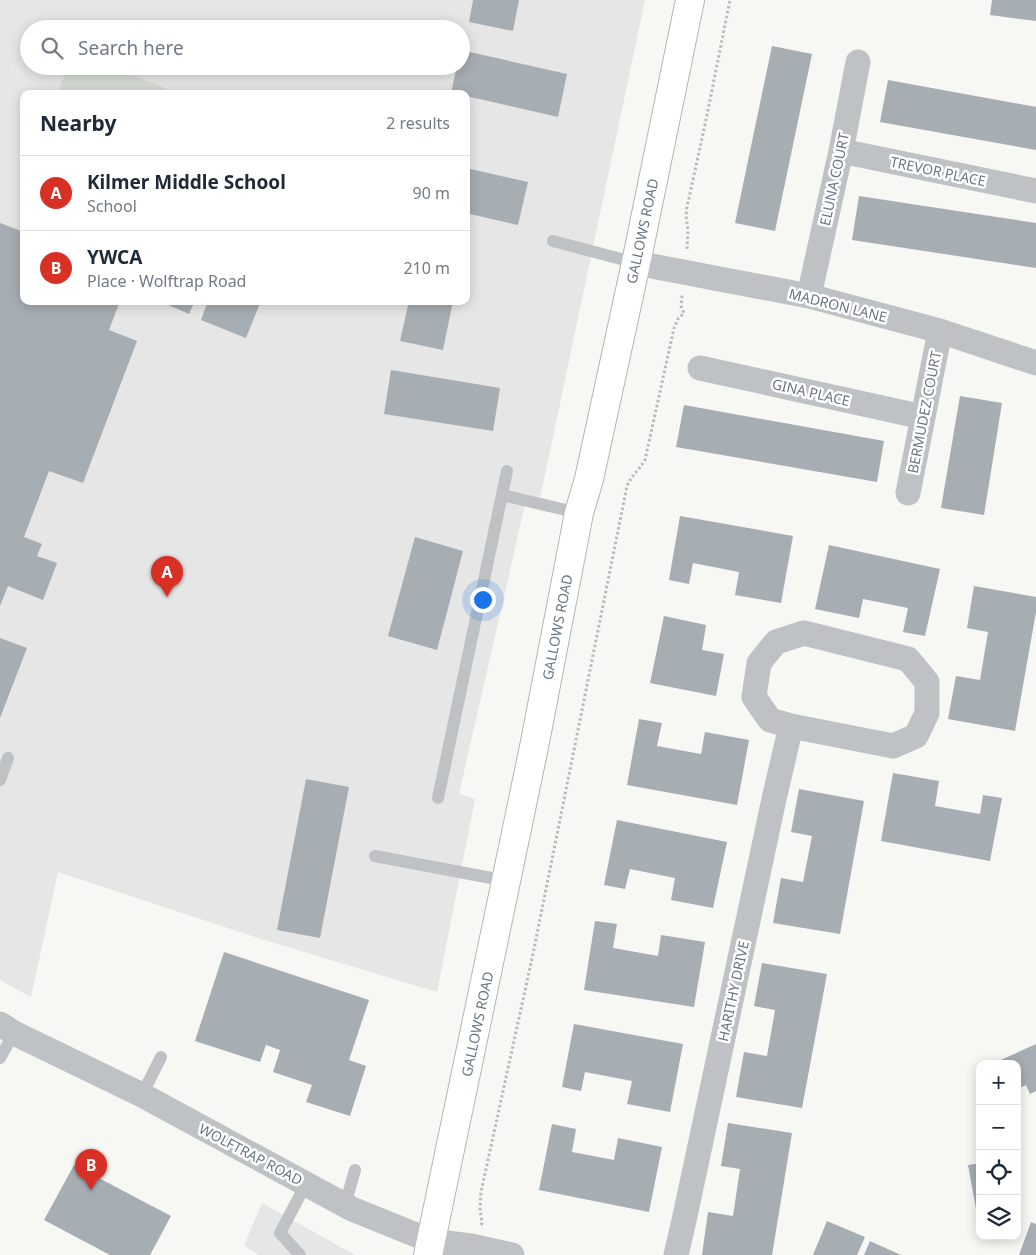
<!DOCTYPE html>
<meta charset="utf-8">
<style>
:root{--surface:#fff;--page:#f6f6f7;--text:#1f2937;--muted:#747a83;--line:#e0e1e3;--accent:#d93025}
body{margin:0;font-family:"Noto Sans",sans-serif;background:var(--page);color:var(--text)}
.controls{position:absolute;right:15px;bottom:15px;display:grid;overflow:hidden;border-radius:10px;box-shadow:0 2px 12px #0003}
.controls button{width:45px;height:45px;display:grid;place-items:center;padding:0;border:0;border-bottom:1px solid var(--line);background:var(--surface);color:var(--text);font:25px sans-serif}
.you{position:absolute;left:482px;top:599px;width:18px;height:18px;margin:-12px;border:4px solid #fff;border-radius:50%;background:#1a73e8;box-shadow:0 0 0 8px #1a73e833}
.badge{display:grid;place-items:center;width:32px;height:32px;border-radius:50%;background:var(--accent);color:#fff;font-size:16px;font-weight:700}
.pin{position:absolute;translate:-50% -41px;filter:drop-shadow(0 1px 2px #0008)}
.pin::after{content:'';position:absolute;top:26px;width:18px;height:15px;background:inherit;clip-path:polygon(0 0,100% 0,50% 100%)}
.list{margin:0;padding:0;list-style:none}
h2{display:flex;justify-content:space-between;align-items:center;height:65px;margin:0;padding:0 20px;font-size:21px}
h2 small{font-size:16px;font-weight:400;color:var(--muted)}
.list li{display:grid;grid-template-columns:32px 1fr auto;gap:15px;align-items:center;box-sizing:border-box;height:75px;padding:0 20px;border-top:1px solid var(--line)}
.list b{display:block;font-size:19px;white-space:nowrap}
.list p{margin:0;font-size:16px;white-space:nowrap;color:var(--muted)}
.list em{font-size:16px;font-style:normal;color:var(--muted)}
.icon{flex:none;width:28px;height:28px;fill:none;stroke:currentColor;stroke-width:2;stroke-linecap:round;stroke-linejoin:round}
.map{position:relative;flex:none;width:1036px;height:1255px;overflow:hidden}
.search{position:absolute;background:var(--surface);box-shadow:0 2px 12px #0003;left:20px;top:20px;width:450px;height:55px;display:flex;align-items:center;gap:12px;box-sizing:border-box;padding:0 18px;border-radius:28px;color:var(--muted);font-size:19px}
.panel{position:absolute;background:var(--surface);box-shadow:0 2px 12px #0003;left:20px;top:90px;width:450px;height:215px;border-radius:10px}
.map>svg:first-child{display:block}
.built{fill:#e5e6e5;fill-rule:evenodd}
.green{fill:#d6dbd4}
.building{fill:#a6adb3}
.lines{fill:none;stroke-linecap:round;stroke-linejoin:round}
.primary-casing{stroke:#b2b6ba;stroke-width:30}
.path{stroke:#b8bbbd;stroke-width:3;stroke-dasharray:2.5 2.5;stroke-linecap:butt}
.lane{stroke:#bec2c5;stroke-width:12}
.street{stroke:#bec2c5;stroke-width:25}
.primary{stroke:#fff;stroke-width:28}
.labels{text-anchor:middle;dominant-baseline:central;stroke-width:5;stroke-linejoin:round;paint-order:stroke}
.street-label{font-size:14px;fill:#687783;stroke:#fff}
</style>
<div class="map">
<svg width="1036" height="1255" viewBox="0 0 1036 1255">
<rect width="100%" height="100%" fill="#f7f7f4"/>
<path class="built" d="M0 0H645L538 508 525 504 459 794 475 799 437 992 261 939 58 872 31 997 0 980ZM29 29H461V66H29ZM24 94H466V301H24Z
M262 1203 355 1255H258L244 1245Z"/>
<path class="green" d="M68 66H110L179 94H57Z"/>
<path class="building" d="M473 0H519L513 31 469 22Z
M992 0H1036V21L990 15Z
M772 46 812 54 775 231 735 223Z
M461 50 567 74 558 117 466 96V94L451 93 457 66H461Z
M888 80 1036 107V150L880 122Z
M466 168 528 182 518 225 466 213Z
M859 196 1036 223V268L852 240Z
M0 223 24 232V301H120L109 330 137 341 83 483 49 471 24 537 42 544 37 556 57 563 43 600 8 586 0 606Z
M159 301H195L189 314Z
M208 301H261L246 338 201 320Z
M409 301H453L443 350 400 341Z
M391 370 500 388 493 431 384 414Z
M960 396 1002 403 984 515 941 508Z
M684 405 884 441 877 482 676 447Z
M680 516 793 536 781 603 735 595 739 572 693 563 689 584 669 580Z
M415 537 463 551 437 650 388 636Z
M829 545 940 569 925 636 903 632 908 608 863 599 859 618 815 609Z
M974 586 1036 597V612L1015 731 948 719 956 676 980 680 988 632 967 628Z
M664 616 706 625 702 650 724 654 716 696 650 683Z
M0 638 27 648 0 718Z
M639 719 662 723 657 746 701 754 705 732 749 740 737 805 627 785Z
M893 773 939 781 935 806 980 814 983 795 1002 798 990 861 881 841Z
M306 779 349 787 320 938 277 930Z
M799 789 864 801 840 934 773 923 781 878 803 882 812 836 791 832Z
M617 820 727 842 713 908 671 900 675 878 630 869 625 889 604 885Z
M595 921 617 924 613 948 658 956 661 935 705 942 694 1007 584 990Z
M224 952 369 1000 349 1060 366 1066 350 1116 306 1102 312 1085 273 1072 280 1050 266 1045 260 1062 195 1041Z
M762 963 827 974 802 1108 736 1097 744 1052 767 1056 775 1010 754 1006Z
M574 1024 683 1044 670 1112 627 1104 632 1081 585 1072 581 1091 562 1087Z
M1036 1044V1091L1030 1094 1026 1085 1017 1089V1064H992Z
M728 1123 792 1133 772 1255H702L708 1212 733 1216 740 1169 721 1166Z
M552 1124 576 1129 572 1152 614 1160 618 1138 662 1147 649 1212 539 1190Z
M980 1163V1225H979L968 1165Z
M74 1165 171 1216 150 1255H110L44 1220Z
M827 1221 865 1237 857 1255H813Z
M1031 1222 1036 1224V1255H1019Z
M870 1241 901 1255H864Z"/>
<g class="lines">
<g class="primary-casing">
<path id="primary" d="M428 1255 535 742 579 513 589 479 636 263 690 0"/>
</g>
<path class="path" d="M687 249 688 230 686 216 687 207 706 120 730 0
M481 1225 482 1223 480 1208 481 1192 533 954 627 486C632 475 639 470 645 460L674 328 678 319 684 313 681 306 682 295"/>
<path class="lane" d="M553 241 636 263
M502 495 579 513
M0 780 8 758
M438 798 507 471
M375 856 507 881
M0 1058 14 1033
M142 1095 161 1057
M345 1205 355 1170
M300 1255 280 1233 306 1184"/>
<path class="street" d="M841 151 1036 191
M636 263 809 296 940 331 1036 363
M809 296 841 151 858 62
M700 368 923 417
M908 493 940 331
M804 633 908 659 927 682V713L916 736 893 746 791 726 770 720 754 697 759 663 776 642Z
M0 1024 14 1033 142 1095 352 1209 431 1241 471 1246 512 1255
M676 1255 685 1216 774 799 791 726"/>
<use href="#primary" class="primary"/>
</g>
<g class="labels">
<g class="street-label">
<text transform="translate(938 171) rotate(12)">TREVOR PLACE</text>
<text transform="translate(834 179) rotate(-78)">ELUNA COURT</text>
<text transform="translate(642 231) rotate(-78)">GALLOWS ROAD</text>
<text transform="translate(838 305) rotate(14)">MADRON LANE</text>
<text transform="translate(811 392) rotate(13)">GINA PLACE</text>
<text transform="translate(924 412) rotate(-79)">BERMUDEZ COURT</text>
<text transform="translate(557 627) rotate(-79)">GALLOWS ROAD</text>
<text transform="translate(733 991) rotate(-78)">HARITHY DRIVE</text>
<text transform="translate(477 1024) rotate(-78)">GALLOWS ROAD</text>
<text transform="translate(251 1154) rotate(28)">WOLFTRAP ROAD</text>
</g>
</g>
</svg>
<div class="controls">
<button>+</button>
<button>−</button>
<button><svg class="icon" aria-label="locate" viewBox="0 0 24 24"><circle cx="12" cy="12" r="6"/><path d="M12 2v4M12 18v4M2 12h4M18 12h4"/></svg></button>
<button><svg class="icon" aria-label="layers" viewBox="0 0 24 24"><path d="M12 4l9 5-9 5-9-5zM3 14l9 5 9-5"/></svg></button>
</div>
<div class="you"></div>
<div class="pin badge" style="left:167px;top:597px">A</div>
<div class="pin badge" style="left:91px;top:1190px">B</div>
<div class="search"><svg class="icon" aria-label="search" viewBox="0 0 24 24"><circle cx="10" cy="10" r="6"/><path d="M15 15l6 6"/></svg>Search here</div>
<section class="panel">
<h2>Nearby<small>2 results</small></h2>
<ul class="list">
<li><span class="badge">A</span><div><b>Kilmer Middle School</b><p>School</p></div><em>90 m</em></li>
<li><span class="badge">B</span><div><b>YWCA</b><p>Place · Wolftrap Road</p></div><em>210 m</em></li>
</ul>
</section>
</div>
